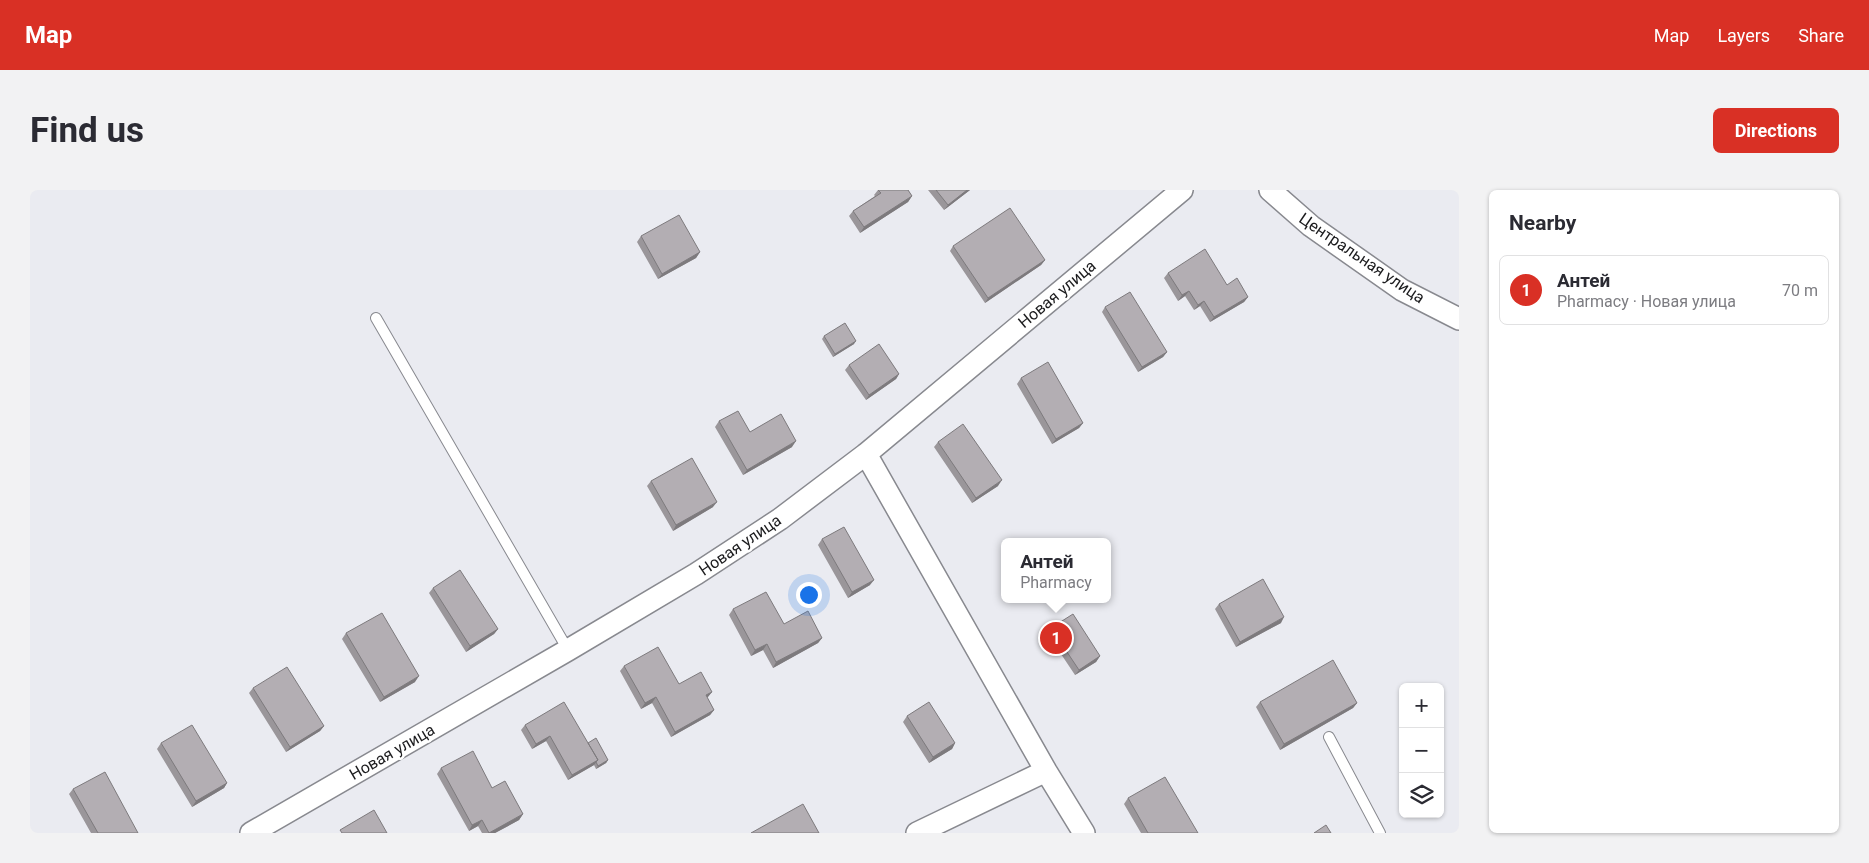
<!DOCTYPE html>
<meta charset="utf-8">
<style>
:root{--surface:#fff;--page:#f2f2f3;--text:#2b2b33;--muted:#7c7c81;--line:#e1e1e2;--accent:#d93025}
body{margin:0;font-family:Roboto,sans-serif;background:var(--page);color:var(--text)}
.controls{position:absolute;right:15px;bottom:15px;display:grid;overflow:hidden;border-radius:8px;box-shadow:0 1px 4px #0004}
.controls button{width:45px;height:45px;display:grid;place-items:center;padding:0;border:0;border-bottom:1px solid var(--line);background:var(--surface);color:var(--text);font:25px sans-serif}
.you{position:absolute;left:778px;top:404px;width:18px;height:18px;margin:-12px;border:4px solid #fff;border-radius:50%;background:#1a73e8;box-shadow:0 0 0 8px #1a73e833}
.badge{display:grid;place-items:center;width:32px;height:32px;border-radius:50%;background:var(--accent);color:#fff;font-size:16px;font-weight:700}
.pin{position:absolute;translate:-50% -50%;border:2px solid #fff;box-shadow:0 1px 5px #0006}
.popup{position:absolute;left:971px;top:348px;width:110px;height:65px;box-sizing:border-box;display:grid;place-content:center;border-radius:8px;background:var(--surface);filter:drop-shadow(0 1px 4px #0005);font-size:16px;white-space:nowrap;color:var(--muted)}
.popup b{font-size:19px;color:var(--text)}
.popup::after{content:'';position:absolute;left:50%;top:100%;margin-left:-10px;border:10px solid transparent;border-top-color:var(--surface)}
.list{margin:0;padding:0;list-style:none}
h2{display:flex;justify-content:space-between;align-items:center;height:65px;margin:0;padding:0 20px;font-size:21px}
h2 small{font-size:16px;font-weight:400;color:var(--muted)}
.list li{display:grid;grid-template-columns:32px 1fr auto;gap:15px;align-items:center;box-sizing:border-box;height:70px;margin:0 10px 10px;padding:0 10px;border:1px solid var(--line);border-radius:8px}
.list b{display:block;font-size:19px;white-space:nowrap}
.list p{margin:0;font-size:16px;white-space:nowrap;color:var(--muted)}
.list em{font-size:16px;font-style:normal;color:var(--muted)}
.icon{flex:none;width:28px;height:28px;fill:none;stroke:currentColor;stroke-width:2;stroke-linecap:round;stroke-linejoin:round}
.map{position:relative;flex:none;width:1429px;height:643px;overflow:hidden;border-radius:8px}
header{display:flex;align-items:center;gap:30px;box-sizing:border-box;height:70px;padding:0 25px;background:var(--accent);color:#fff}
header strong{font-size:24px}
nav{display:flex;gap:28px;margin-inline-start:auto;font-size:18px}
.intro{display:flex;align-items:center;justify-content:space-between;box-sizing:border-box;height:120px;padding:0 30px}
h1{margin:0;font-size:35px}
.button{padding:12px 22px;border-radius:8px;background:var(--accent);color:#fff;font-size:18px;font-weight:700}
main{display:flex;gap:30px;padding:0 30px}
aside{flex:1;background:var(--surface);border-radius:8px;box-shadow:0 1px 4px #0004}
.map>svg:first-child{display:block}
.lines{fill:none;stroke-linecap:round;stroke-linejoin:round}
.lane-casing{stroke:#88898f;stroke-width:12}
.street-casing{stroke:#88898f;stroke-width:24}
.lane{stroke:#fff;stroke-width:10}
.street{stroke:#fff;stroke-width:21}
.wall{fill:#9a969a}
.shaded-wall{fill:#7d7a7d}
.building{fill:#b3aeb3;stroke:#7d7a7d}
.labels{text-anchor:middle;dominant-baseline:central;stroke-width:5;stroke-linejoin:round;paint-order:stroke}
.street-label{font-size:16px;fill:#1b1b1d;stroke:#fff}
</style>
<header>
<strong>Map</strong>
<nav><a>Map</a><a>Layers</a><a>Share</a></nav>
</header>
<div class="intro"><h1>Find us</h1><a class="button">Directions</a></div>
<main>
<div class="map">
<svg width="1429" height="643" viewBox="0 0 1429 643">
<rect width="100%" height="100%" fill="#eaebf1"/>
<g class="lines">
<g class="lane-casing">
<path id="lane" d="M346 128 538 460
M1299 547 1350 643"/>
</g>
<g class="street-casing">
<path id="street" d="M1240 0 1281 36 1372 100 1429 129
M836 264 1016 581 1054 643
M221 643 538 460 666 384 750 329 836 264 1152 0
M887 643 1016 581"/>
</g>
<use href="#lane" class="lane"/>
<use href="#street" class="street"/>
</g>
<path class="wall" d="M848 0H878L882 6 878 12 830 43 819 26 823 21 845 6 844 5Z
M898 0H940L914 20Z
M611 46 670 62 666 68 628 89 607 52Z
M923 56 1015 70 1011 75 955 113 920 61Z
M1138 83 1197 95 1218 107 1214 112 1180 132 1170 116 1164 120 1155 106 1148 111 1134 88Z
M1075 117 1137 162 1133 167 1108 182 1072 122Z
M794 146 824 154 803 167 792 149Z
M819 175 869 184 866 189 836 210 815 180Z
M991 188 1053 233 1049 238 1022 254 987 194Z
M689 231 720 242 762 257 713 285 685 237Z
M908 252 968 296 942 313 904 257Z
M621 291 683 317 643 341 617 296Z
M792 349 840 395 818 408 788 355Z
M403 398 468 439 464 444 436 462 399 403Z
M1189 414 1251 433 1206 457 1185 419Z
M703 419 754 434 792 448 788 453 743 478 733 460 721 466 699 425Z
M1021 438 1070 466 1066 472 1045 485 1017 443Z
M316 443 385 492 350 512 312 449Z
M594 476 649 494 682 502 677 507 684 520 680 525 641 547 622 513 611 519 590 481Z
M223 498 294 536 290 541 256 562 219 503Z
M1230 512 1327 513 1323 518 1250 560 1226 517Z
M877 526 925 553 922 559 899 573 873 532Z
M495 535 558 553 578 570 576 573 566 579 564 575 538 590 516 551 502 559 491 540Z
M131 553 197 593 194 598 162 617 127 559Z
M411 578 462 598 493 624 489 630 465 643H452L448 636 439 641 407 584Z
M43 599 108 643H61L39 604Z
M1098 608 1168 643H1111L1094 614Z"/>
<path class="shaded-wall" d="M937 0H940L914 20 918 15Z
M882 6 878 12 830 43 834 37Z
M670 62 666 68 628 89 632 84Z
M1015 70 1011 75 955 113 958 108Z
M1159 101 1155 106 1148 111 1152 105Z
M1218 107 1214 112 1180 132 1184 127Z
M1174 111 1170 116 1164 120 1168 115Z
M826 151 824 154 803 167 805 164Z
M1137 162 1133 167 1108 182 1112 177Z
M869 184 866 189 836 210 839 205Z
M1053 233 1049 238 1022 254 1026 249Z
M766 251 762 257 713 285 717 280Z
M972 290 968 296 942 313 946 308Z
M687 312 683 317 643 341 646 335Z
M844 390 840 395 818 408 822 402Z
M1254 427 1251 433 1206 457 1210 452Z
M468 439 464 444 436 462 440 456Z
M792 448 788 453 743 478 746 472Z
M737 454 733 460 721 466 725 460Z
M1070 466 1066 472 1045 485 1049 480Z
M389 486 385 492 350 512 354 507Z
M682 502 678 507 672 510 676 505Z
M626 507 622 513 611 519 615 513Z
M1327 513 1323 518 1250 560 1254 554Z
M684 520 680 525 641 547 645 542Z
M294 536 290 541 256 562 260 557Z
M520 546 516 551 502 559 506 554Z
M925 553 922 559 899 573 903 567Z
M568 570 564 575 538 590 542 585Z
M578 570 576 573 566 579 568 576Z
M197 593 194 598 162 617 166 611Z
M493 624 489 630 465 643H459Z
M452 630 448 636 439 641 442 635Z"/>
<path class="building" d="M848 0H878L882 6 834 37 823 21 851 3Z
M906 0H937L918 15Z
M980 18 1015 70 958 108 923 56Z
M649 25 670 62 632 84 611 46Z
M1175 59 1197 95 1207 88 1218 107 1184 127 1174 111 1168 115 1159 101 1152 105 1138 83Z
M1100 102 1137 162 1112 177 1075 117Z
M815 133 826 151 805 164 794 146Z
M849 154 869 184 839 205 819 175Z
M1018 172 1053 233 1026 249 991 188Z
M708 221 720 242 751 224 766 251 717 280 689 231Z
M933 234 972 290 946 308 908 252Z
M662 268 687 312 646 335 621 291Z
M814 337 844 390 822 402 792 349Z
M430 380 468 439 440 456 403 398Z
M1233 389 1254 427 1210 452 1189 414Z
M736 402 754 434 778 421 792 448 746 472 737 454 725 460 703 419Z
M352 423 389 486 354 507 316 443Z
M1043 424 1070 466 1049 480 1021 438Z
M628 457 649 494 671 482 682 502 676 505 684 520 645 542 626 507 615 513 594 476Z
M1303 470 1327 513 1254 554 1230 512Z
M257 477 294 536 260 557 223 498Z
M534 512 568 570 542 585 520 546 506 554 495 535Z
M899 512 925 553 903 567 877 526Z
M162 535 197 593 166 611 131 553Z
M566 548 578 570 568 576 566 572 568 570 558 553Z
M443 561 462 598 475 591 493 624 459 643 452 630 442 635 411 578Z
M75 582 108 643H68L43 599Z
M1135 587 1168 643H1118L1098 608Z
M773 614 789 643H721Z
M344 620 357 643H312L310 640Z
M1296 635 1301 643H1284Z"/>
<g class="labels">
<g class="street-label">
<text transform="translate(1332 68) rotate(34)">Центральная улица</text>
<text transform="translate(1027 104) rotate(-40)">Новая улица</text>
<text transform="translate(710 355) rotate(-34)">Новая улица</text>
<text transform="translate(362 562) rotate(-30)">Новая улица</text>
</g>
</g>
</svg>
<div class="controls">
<button>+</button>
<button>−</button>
<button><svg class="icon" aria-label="layers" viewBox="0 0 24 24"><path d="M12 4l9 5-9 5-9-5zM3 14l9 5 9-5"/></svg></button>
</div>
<div class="you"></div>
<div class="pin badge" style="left:1026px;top:448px">1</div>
<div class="popup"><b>Антей</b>Pharmacy</div>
</div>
<aside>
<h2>Nearby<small></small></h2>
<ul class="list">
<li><span class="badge">1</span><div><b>Антей</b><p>Pharmacy · Новая улица</p></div><em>70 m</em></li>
</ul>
</aside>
</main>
